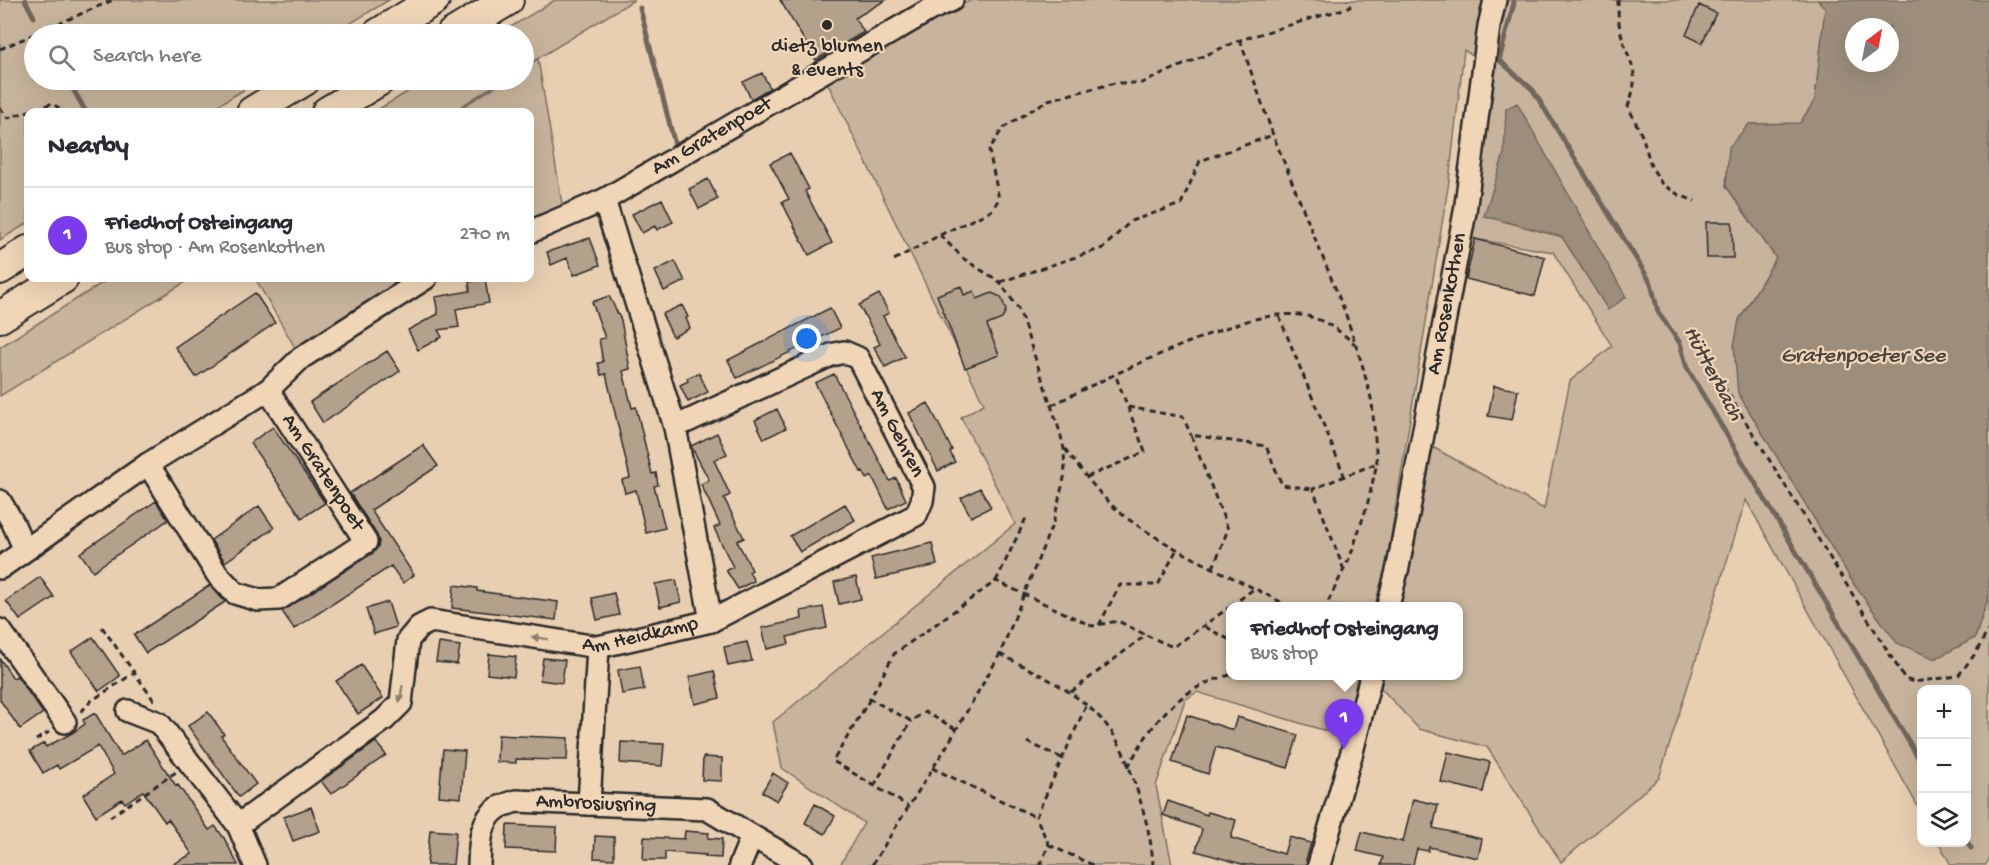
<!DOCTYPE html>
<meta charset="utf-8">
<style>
:root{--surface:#fff;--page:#f7f7f7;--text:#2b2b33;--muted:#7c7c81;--line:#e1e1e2;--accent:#7c3aed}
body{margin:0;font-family:"Gochi Hand",sans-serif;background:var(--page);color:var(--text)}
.controls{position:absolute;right:18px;bottom:18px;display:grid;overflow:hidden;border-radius:12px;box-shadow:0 6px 24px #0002}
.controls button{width:54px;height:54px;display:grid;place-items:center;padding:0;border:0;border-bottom:2px solid var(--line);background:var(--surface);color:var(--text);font:30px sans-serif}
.compass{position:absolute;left:1845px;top:18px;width:54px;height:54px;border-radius:50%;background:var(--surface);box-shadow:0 6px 24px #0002;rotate:32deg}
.you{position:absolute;left:807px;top:339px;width:21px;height:21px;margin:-15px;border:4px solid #fff;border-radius:50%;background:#1a73e8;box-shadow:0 0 0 9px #1a73e833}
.badge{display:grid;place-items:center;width:39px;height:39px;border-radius:50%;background:var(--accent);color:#fff;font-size:20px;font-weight:700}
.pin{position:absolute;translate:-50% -50px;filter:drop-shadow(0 2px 3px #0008)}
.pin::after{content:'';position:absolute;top:32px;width:21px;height:18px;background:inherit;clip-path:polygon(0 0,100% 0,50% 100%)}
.popup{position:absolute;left:1226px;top:602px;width:237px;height:78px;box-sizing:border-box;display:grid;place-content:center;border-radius:12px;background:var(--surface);filter:drop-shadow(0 2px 4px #0005);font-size:20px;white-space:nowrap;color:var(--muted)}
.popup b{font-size:22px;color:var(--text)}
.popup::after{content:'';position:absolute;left:50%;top:100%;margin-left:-12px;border:12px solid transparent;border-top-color:var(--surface)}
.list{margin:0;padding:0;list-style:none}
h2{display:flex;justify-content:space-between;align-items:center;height:78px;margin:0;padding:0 24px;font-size:26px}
h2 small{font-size:20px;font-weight:400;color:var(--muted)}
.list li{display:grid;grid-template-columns:39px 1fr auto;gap:18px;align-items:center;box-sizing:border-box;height:96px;padding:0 24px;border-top:2px solid var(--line)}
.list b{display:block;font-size:22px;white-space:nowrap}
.list p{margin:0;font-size:20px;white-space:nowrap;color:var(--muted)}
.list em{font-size:20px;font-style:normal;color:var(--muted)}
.icon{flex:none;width:33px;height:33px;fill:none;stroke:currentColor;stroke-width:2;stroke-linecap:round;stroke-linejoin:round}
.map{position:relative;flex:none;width:1989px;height:865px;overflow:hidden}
.search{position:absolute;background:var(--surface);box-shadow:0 6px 24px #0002;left:24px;top:24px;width:510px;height:66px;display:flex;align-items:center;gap:15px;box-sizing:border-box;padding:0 21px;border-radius:33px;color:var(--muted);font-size:22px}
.panel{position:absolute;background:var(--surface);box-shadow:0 6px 24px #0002;left:24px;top:108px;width:510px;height:174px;border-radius:12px}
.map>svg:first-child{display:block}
.green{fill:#c8b49c;stroke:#7a7064;stroke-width:1.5}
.water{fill:#9d8e7c;stroke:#6f665c;stroke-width:1.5;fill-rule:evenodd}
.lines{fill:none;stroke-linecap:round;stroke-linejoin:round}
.stream{stroke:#6f665c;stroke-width:5}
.building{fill:#b3a18c;stroke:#2b2b2b;stroke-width:1.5}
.minor-casing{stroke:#2b2b2b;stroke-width:26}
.highway-casing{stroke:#2b2b2b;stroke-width:34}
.path{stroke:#2b2b2b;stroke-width:3;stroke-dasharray:6 4.5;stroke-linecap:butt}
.minor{stroke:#f0d6b7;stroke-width:21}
.highway{stroke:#f0d6b7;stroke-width:30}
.oneway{fill:#8e8071}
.poi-dot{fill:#2b2b2b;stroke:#f0d6b7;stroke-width:2}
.labels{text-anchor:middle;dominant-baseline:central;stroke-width:4.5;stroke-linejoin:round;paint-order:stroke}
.poi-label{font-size:21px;fill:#2b2b2b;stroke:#f0d6b7}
.street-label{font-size:21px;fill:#2b2b2b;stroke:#f0d6b7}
.water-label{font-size:22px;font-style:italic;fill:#48443f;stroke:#f0d6b7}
</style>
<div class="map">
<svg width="1989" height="865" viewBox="0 0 1989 865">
<rect width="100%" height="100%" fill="#e8cfb1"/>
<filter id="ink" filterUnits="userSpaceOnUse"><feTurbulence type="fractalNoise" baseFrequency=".0167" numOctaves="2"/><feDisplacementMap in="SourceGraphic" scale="12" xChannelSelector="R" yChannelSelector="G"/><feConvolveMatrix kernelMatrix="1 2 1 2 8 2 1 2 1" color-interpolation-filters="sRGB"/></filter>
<g filter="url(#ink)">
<path class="green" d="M0 0H389L333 34H34V80H260L207 112H28V223L0 240Z
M555 0H634L524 67V34H499Z
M972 0H1818L1825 8 1815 100 1800 124H1749L1726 186 1776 258 1739 320 1975 638 1989 595V858L1986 865H1951L1939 843 1966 842V690H1922L1921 812 1746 500 1659 778 1561 862 1487 747 1419 729 1379 686 1381 676H1458V606H1395L1429 445 1544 509 1570 381 1612 346 1553 252 1469 238 1496 71 1464 50 1449 181 1386 566 1375 606H1230V676H1358L1343 736 1197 692 1185 700 1156 786 1172 865H840L864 823 782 768 773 722 1015 524 961 417 984 404 825 78 935 16Z
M538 59 564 216 530 232V112H454L506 80H524V68Z
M427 80H503L452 112H374Z
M110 278H192L0 396V347Z
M255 278H426L301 358Z"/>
<path class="water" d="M1818 0H1989V595L1975 638 1935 659 1897 643 1855 586 1738 393 1734 346 1739 320 1776 258 1726 186 1729 147 1749 124 1800 123 1815 100 1825 8ZM1854 27H1890V63H1854Z
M1517 103 1626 297 1608 310 1562 237 1484 216 1504 154 1506 109Z"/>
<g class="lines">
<path class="stream" d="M25 0 34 17
M1513 0 1514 3 1499 60 1533 90 1651 283 1658 312 1680 343 1687 368 1922 764
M640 8 676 149
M68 80 86 112
M1966 840 1971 848"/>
</g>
<path class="building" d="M780 0H886L855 18 864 32 816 60Z
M1699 5 1716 13 1702 43 1686 35Z
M762 73 770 88 751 99 743 82Z
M790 153 809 189 805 191 832 243 809 255 782 202 789 199 770 163Z
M708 179 718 199 699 209 689 189Z
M662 199 673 222 657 230 655 226 642 233 632 214Z
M1706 222H1732L1733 258H1707Z
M590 238 600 265 574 275 567 258 551 265 547 252Z
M1475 239 1545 257 1535 296 1466 279Z
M675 261 685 281 664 291 655 271Z
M485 279 489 303 456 309 459 327 438 330 442 337 418 350 408 330 438 314 435 297 470 291 469 282Z
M961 286 964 295 974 291 977 299 992 293 1001 297 1006 310 1002 319 987 325 999 355 965 368 937 295Z
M255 293 275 323 196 377 175 347Z
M879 294 889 313 883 316 905 357 885 367 874 347 880 344 859 305Z
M609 296 621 320 630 369 623 371 632 408 636 407 652 474 656 473 658 485 654 486 665 528 646 533 636 490 625 493 622 480 630 478 606 374 601 375 598 363 603 362 599 339 605 338 592 302Z
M682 305 688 317 686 318 690 328 673 337 662 314Z
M830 308 840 328 737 378 728 360Z
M387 351 400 371 323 423 310 402Z
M699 373 708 392 688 402 680 385 688 381 687 378Z
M834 374 890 481 896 478 906 500 888 509 872 476 867 479 863 471 861 472 815 383Z
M1494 386 1518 390 1512 420 1488 416Z
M928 403 952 450 950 452 955 462 938 471 909 413Z
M777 409 786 428 764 439 755 420Z
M273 427 325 503 302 518 250 443Z
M717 433 727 454 714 460 730 495 724 498 744 538 737 541 752 570 749 572 754 581 738 589 726 570 733 567 714 528 720 525 701 484 709 480 691 446Z
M423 445 438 466 371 510 414 575 403 583 391 566 294 629 282 611 373 553 378 547 379 541 377 535 350 493Z
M980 488 991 507 971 517 961 498Z
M156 501 168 520 93 571 80 553Z
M845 504 855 520 800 552 790 536Z
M259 506 274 528 225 562 211 540Z
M932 543 937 565 876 579 871 558Z
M40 577 54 597 20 620 6 601Z
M856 577 861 599 839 604 834 582Z
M676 580 681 602 660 607 655 584Z
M210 585 225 602 146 653 134 635Z
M454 585 477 588V591L558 602 556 620 452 608Z
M614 593 619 615 597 620 592 598Z
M388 602 396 627 374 634 366 609Z
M823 607 827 628 787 637 789 644 767 649 762 628 802 619 801 611Z
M93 637 120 676 99 691 71 652Z
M747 642 752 661 728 666 724 647Z
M439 643 460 646 457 664 436 662Z
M489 654 516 657 514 677 487 674Z
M543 658 565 660 562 683 540 680Z
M0 659 13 678 17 676 43 713 20 729 0 700Z
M361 665 383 698 358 714 336 681Z
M640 666 644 690 622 694 618 670Z
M714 671 720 698 695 704 689 677Z
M208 712 224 734 221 736 256 784 239 797 188 726Z
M95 713 121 756 146 740 176 786 178 785 209 830 215 826 224 838 238 865H171L192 854 168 819 165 822 143 791 125 803 122 799 96 816 83 795 114 774 98 746 59 769 57 765 43 773 30 751 44 743 46 747 72 733 85 724 83 720Z
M1187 715 1233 730 1237 717 1298 735 1288 768 1216 747 1208 774 1172 762Z
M498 735 568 738 567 760 516 759V763L497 762Z
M376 742 386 755 331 794 321 781Z
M621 742 664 744 662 766 620 763Z
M443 749 465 751 461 798 439 796Z
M1448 752 1490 762 1483 792 1441 782Z
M703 757 722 758V781L702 780Z
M773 773 788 783 777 801 762 792Z
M1413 799 1438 805 1433 828 1482 839 1478 858 1429 847 1428 851 1417 849 1413 865H1381L1383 857 1357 851 1362 832 1403 842Z
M1168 801 1207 815 1208 812 1236 820 1231 838 1284 854 1289 837 1311 843 1306 860 1307 865H1245L1196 851 1202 829 1163 815Z
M815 804 835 816 825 834 805 823Z
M311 807 320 831 293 841 284 817Z
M507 825 557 827 556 851 506 849Z
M430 830 456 832 453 865H427Z
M685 831 709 833 708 838 722 839 721 858 705 857 706 855 665 852V860H643L644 837 684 839Z
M595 836 614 837V859L594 858Z"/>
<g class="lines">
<g class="minor-casing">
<g id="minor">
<path id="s1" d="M530 232 604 200 931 9 952 0"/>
<path id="s2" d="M675 427 831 355 844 352 858 358 924 487 922 501 916 515 711 621"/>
<path d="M148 464 217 574 235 593 258 600 279 599 366 542 268 390"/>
<path d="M0 501 13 523 25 550"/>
<path d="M0 568 148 464 268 390 301 358 426 278"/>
<path id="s3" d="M1388 606 1398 567 1465 212 1489 26 1495 0"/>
<path d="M0 630 65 722"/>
<path d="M128 711 159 723 238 825 255 865"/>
<path d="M589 804 598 647"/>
<path id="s4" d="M238 825 384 720 401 703 408 640 419 627 431 621 598 647 711 621 675 427 604 200"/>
<path d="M752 836 802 865"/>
<path id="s5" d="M479 865C480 845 479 821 498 808 503 805 511 803 516 801L707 809 752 836 740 865"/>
<path d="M1319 865 1352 752 1371 676"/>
</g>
</g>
<g class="highway-casing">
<path id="highway" d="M378 34 434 0
M452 34 508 0
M252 112 305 80
M327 112 380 80
M0 269 28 251
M0 317 63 278"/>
</g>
<path class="path" d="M1618 0C1618 11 1618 22 1621 33 1629 65 1642 71 1628 106L1643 138 1651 166 1662 184 1679 195 1695 201
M1240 40 1273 135 1345 312 1362 364 1372 402 1377 463 1367 506 1350 557 1326 606
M0 49 113 0
M0 108 8 118 53 103 62 112
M940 235 991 211 999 199 989 150 1003 128 1048 100 1115 83H1142L1240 40 1350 7 1347 0
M1000 282 1103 248 1131 221 1181 204 1200 161 1273 135
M1279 316 1344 475
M1718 377 1905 679 1914 682 1958 676 1975 654 1989 629
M1052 405C1096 383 1140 362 1187 343 1223 329 1266 309 1307 316 1325 320 1341 332 1355 344
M1128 407 1183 417 1191 435
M1065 449C1085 475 1106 505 1134 523 1182 556 1237 578 1288 606
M1087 477 1145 452 1115 374
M1213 568 1228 529 1191 435 1266 446 1282 485 1313 489
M1344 570 1313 489 1377 463
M996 581 1027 516
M1231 606 1255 588
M1099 625 1120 585H1158L1177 549
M102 627 155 702
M1205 627 1230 640
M1000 654C1042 676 1089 696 1115 737 1125 753 1132 775 1138 793 1145 816 1152 841 1153 865
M1071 692 1146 635 1173 647 1230 607
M870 699 833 761 908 806
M81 712 91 701 134 673
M956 729 925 712 911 721 870 699 894 654 996 581 1092 626 1118 621 1146 635
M36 740 49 732
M1027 742 1062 758
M1128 767C1153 721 1177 689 1230 675
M932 768 1036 817
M874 786 911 721
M110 817 176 772
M1049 845 1093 865
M872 865 948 744 1000 654 1054 520 1065 474 1064 449 1060 432 1019 310 1000 282 964 259 940 235 892 261
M1040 865 1049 845 1036 817 1086 706"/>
<use href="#minor" class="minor"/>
<use href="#highway" class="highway"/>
</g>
<defs><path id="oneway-solid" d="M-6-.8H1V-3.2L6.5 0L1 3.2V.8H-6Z" transform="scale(1.5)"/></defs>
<g class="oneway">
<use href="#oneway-solid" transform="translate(540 638) rotate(-171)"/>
<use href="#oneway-solid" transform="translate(401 694) rotate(100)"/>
</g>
</g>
<circle class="poi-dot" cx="827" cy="25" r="6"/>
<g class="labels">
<g class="poi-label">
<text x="827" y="47">dietz blumen<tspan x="827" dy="24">&amp; events</tspan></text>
</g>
<g class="street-label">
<text stroke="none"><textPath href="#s1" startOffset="206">Am Gratenpoet</textPath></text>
<text stroke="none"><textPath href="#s3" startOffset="308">Am Rosenkothen</textPath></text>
<text stroke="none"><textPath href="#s2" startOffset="285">Am Gehren</textPath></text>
<text transform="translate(322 473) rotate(57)">Am Gratenpoet</text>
<text stroke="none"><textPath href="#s4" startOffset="510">Am Heidkamp</textPath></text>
<text stroke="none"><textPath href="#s5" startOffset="162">Ambrosiusring</textPath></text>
</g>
<g class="water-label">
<text x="1863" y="357">Gratenpoeter See</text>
<text transform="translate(1712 374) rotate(62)">Hütterbach</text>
</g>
</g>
</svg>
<div class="controls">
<button>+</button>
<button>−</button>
<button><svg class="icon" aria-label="layers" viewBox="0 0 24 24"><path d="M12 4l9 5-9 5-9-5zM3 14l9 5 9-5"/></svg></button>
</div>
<svg class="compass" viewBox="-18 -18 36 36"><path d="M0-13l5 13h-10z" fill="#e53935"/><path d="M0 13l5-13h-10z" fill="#7c7c81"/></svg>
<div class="you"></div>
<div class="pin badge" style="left:1344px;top:749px">1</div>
<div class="popup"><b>Friedhof Osteingang</b>Bus stop</div>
<div class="search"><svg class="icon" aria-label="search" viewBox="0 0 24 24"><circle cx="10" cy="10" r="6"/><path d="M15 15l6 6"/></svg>Search here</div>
<section class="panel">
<h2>Nearby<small></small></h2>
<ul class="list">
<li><span class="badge">1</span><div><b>Friedhof Osteingang</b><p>Bus stop · Am Rosenkothen</p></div><em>270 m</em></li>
</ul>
</section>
</div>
